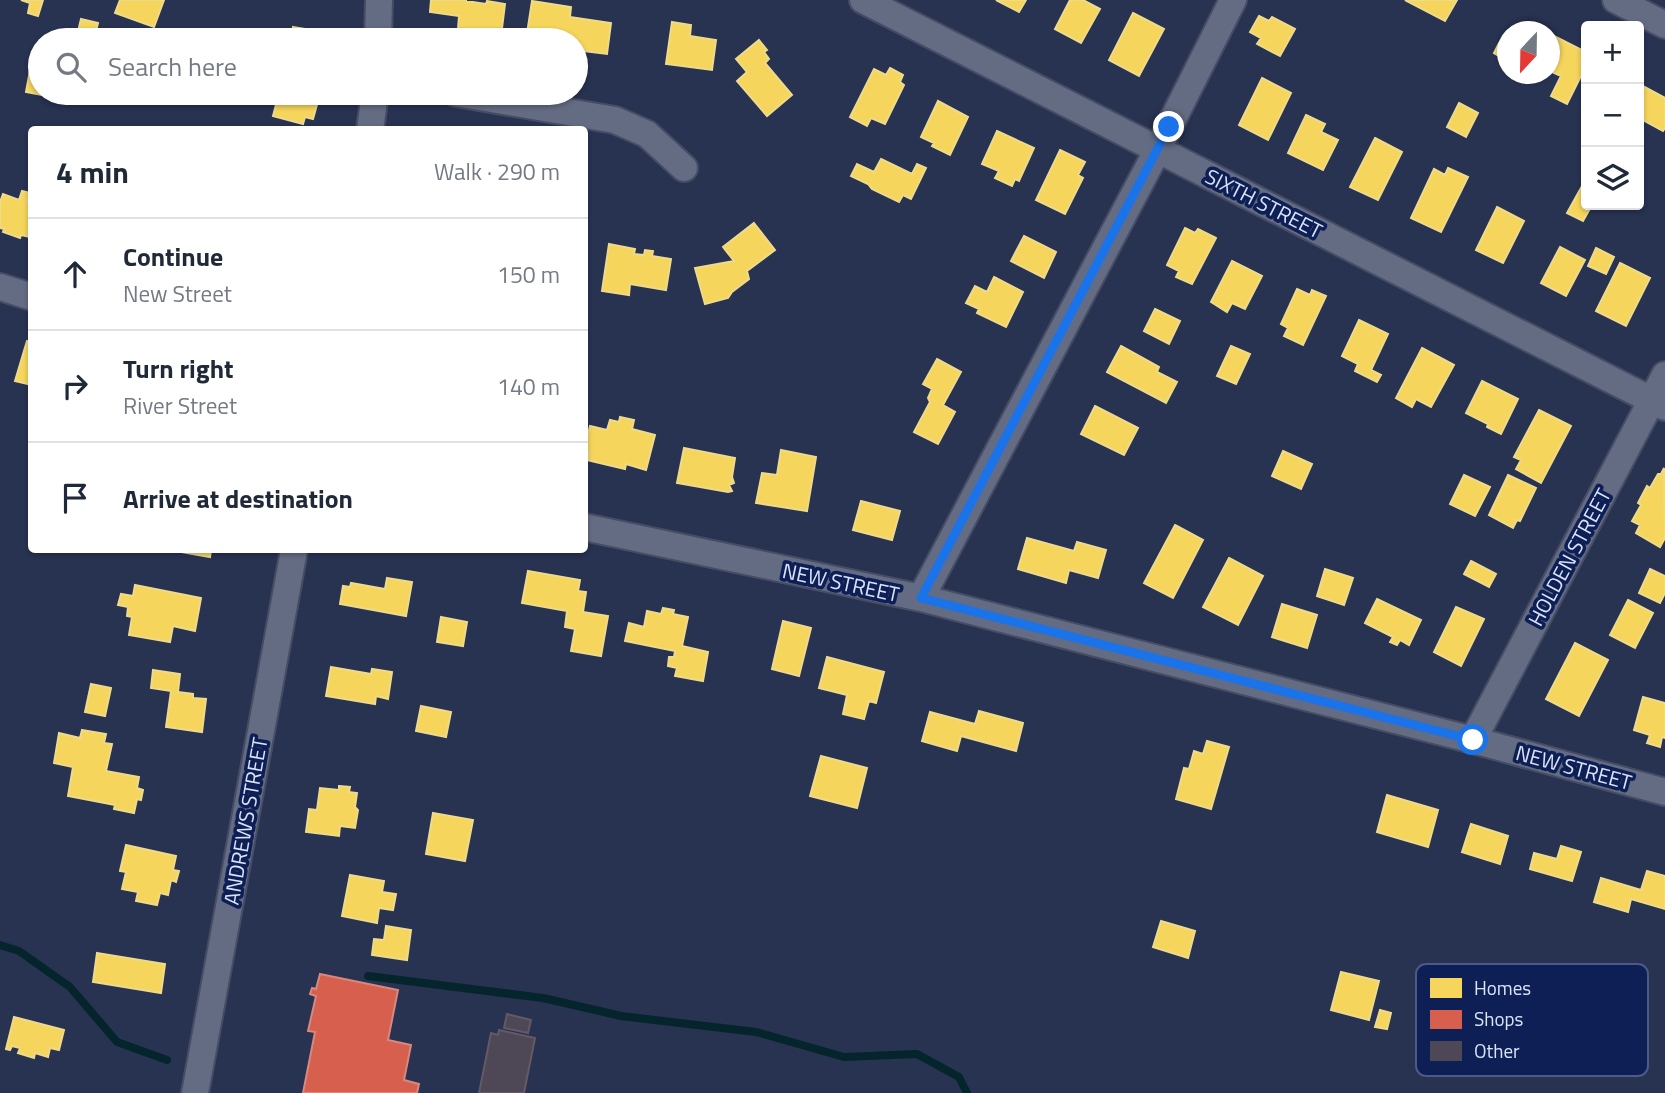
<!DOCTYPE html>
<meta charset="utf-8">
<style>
:root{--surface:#fff;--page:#f6f6f7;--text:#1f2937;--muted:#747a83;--line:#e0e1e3}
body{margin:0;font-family:"Titillium Web",sans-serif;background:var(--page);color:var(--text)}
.controls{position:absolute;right:21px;top:21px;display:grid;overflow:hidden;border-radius:7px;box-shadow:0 2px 5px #0004}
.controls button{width:63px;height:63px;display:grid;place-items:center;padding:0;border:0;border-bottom:2px solid var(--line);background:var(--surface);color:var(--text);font:35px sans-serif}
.compass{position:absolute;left:1497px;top:21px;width:63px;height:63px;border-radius:50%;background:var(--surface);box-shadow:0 2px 5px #0004;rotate:202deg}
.stop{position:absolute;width:21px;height:21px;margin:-16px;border:5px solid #1a73e8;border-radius:50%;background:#fff}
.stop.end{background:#1a73e8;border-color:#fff;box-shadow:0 2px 7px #0008}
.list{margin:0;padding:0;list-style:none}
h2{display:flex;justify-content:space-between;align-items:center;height:91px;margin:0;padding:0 28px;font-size:30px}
h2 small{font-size:23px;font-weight:400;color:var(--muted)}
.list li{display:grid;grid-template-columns:46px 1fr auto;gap:21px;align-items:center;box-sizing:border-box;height:112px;padding:0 28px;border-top:2px solid var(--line)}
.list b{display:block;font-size:26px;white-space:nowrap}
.list p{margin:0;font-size:23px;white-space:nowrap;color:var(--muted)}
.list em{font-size:23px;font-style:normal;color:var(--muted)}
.icon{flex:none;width:38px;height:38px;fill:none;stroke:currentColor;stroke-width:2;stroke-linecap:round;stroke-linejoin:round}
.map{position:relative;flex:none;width:1665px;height:1093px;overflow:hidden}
.search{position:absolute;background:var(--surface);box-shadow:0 2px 5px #0004;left:28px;top:28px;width:560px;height:77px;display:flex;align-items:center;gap:18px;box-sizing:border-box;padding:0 24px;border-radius:38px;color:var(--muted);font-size:26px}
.panel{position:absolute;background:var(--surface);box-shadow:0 2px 5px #0004;left:28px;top:126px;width:560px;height:427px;border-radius:7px}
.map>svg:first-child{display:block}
.homes{fill:#f6d55c;stroke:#eeda8b;stroke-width:2}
.shops{fill:#d6604d;stroke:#d78881;stroke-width:2}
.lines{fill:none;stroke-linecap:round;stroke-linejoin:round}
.stream{stroke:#05252c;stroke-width:8}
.building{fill:#4e4755;stroke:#645a66;stroke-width:2}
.street-casing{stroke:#454c64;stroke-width:30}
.street{stroke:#646c83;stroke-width:26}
.route{stroke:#1a73e8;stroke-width:9}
.labels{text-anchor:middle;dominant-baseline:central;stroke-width:7;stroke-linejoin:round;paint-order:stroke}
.street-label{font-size:21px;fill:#dae4f9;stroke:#0e1f56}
.key{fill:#0e1f56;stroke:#4b5a87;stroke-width:2}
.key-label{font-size:19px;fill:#dae4f9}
</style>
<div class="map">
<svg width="1665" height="1093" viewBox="0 0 1665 1093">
<rect width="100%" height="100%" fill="#283251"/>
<path class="homes" d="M21 0H43L38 16 28 13 30 3Z
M120 0H164L154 27 115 13Z
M431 0H466V1L486 4 487 1 505 4 501 36 458 29 459 16 430 12Z
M996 0H1026L1019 12Z
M1070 0H1083L1100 9 1081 43 1055 29Z
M1405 0H1457L1445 21Z
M532 1 571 7 570 17 611 23 607 54 576 50V40H526Z
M1133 13 1164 29 1139 76 1109 60Z
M1259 16 1269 21 1272 17 1295 29 1280 56 1257 44 1261 38 1250 32Z
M81 19 98 23 94 40H76Z
M672 22 691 25 690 36 716 40 712 70 666 64Z
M293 27 336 34 335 40H291Z
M1550 34 1586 52V66L1567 104 1551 96 1561 76 1550 71Z
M759 40 767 50 764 52 769 59 765 63 792 95 767 116 737 81 747 72 736 59Z
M1499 43 1508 47V56L1506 60 1494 53Z
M34 49 40 50V93H54L53 97 26 92Z
M890 68 903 75 900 82 904 85 885 124 871 118 867 126 850 117 874 69 886 75Z
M1262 78 1291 93 1268 140 1239 125Z
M1639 84 1665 98V128L1663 131 1639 118Z
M279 93H310L309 98 318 101 313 119 305 117 303 124 273 116Z
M938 101 968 117 950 155 932 146 934 143 921 137Z
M1459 103 1478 113 1466 137 1447 127Z
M1306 115 1325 124 1321 132 1338 140 1323 170 1288 153Z
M997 131 1034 148 1019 181 1015 179 1012 186 995 178 999 171 982 164Z
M1375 138 1402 152 1378 200 1350 187Z
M1060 150 1085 162 1078 175 1083 178 1065 214 1036 200Z
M881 159 912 174 917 164 926 168 911 199 903 195 899 202 872 189 868 184 851 176 857 164 874 172Z
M1448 168 1468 177 1441 232 1411 218 1434 169 1445 175Z
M1582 186 1586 188V205H1592L1583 221 1567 213Z
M22 191 30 193 27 202 32 203 30 237 21 235 20 238 3 232 4 229 0 228V202L3 194 19 200Z
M1497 207 1524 221 1503 263 1476 250Z
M754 223 775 250 747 271 749 279 732 292 728 298 705 304 695 268 734 261 723 247Z
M1185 228 1195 233 1198 229 1216 238 1192 284 1176 277 1179 271 1167 265Z
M1024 236 1056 252 1044 278 1011 261Z
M609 244 635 249 634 254 644 255 645 250 653 251 652 256 671 259 666 290 630 284 629 295 602 291Z
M1560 247 1585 260 1566 296 1541 283Z
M1596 248 1614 257 1606 274 1588 266Z
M1232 261 1262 276 1245 309 1232 303 1227 312 1211 302Z
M1620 263 1650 278 1626 326 1596 311Z
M994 277 1023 292 1006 327 977 313 979 309 966 303 975 286 987 292Z
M1297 289 1310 295 1312 290 1326 296 1303 345 1284 336 1288 328 1281 324Z
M1155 309 1180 321 1169 344 1144 331Z
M1359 320 1388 334 1371 370 1381 375 1377 382 1355 371 1358 364 1342 356Z
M27 341 32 342V385L15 381Z
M1121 346 1159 367 1157 372 1177 382 1166 403 1107 372Z
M1231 346 1250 354 1236 384 1217 376Z
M1422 348 1454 365 1431 407 1416 399 1412 407 1396 398Z
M937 359 961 372 943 405 955 412 938 444 914 432 930 402 928 398 932 389 923 384Z
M1482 381 1518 399 1501 434 1487 427 1488 424 1466 413Z
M1095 406 1138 428 1124 455 1081 434Z
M1539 410 1571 426 1541 483 1516 469 1521 460 1514 457Z
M620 417 634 420 632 429 655 435 646 470 626 464 625 469 587 460 589 453 584 452V433L588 434 590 426 607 430 610 420 619 422Z
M684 448 735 458 732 477 734 483 729 485 732 491 728 492 677 483Z
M781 450 816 457 807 511 756 503 762 473 777 475Z
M1283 451 1312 464 1301 489 1272 476Z
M1664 468 1665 538 1660 547 1636 533 1640 525 1632 521 1641 505 1638 503 1647 486 1650 488 1658 474H1661Z
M1464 475 1490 487 1475 516 1450 504Z
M1508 475 1536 488 1520 521 1517 520 1513 528 1489 515Z
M861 501 900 511 892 540 853 530Z
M1175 525 1203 540 1173 598 1144 583Z
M1027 538 1074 551 1077 542 1106 550 1098 578 1069 570 1066 583 1018 569Z
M175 550H211L210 557 175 551Z
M1229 558 1263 576 1238 625 1203 607Z
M1471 561 1496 574 1489 587 1464 574Z
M1325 569 1353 578 1344 605 1317 596Z
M1650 569 1665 576V593L1660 603 1639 593Z
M528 571 580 580 578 591 586 592 583 612 608 616 601 656 571 651 575 629 565 627 567 611 522 603Z
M387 578 412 582 406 616 340 604 343 586 350 587 351 583 385 589Z
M135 585 201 598 195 631 173 626 170 642 129 635 132 617 127 616 128 607 118 605 121 594 133 596Z
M1377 599 1421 620 1409 645 1400 640 1397 645 1390 642 1393 637 1365 623Z
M1628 600 1653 613 1635 648 1610 635Z
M1282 604 1317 615 1307 648 1272 637Z
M1456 607 1484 619 1461 666 1434 652Z
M663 608 674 610 673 614 688 617 682 646 708 652 703 681 675 676 677 668 668 666 669 657H674L675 651 625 641 629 623 644 627 647 611 661 614Z
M441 617 467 622 463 646 437 642Z
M783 621 811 628 799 676 772 669Z
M1575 643 1608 660 1579 716 1546 699Z
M827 657 884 672 876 703 869 701 864 719 843 714 847 695 819 688Z
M331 667 371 674 372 669 392 672 388 699 376 696 375 704 326 696Z
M153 670 180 674 178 692 193 694V698L206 699 202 732 166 727 171 691 151 688Z
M91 684 111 688 105 716 85 712Z
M1643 697 1665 703V738L1662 737 1660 747 1647 743 1650 735 1634 730Z
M421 706 451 712 446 737 416 731Z
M979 711 1023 723 1016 751 961 736 957 751 922 741 930 712 975 724Z
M82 730 106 734 104 743 112 744 106 771 139 777 137 788 143 790 141 800 137 799 134 813 114 809 115 805 68 796 73 767 54 763 59 733 80 738Z
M1207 741 1229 747 1211 809 1176 799 1184 768 1189 769 1194 751 1203 754Z
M821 756 867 768 857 808 810 796Z
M339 786 350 787 349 792 357 793 355 807 358 810 355 828 340 826 339 836 306 832 309 809 317 810 320 788 339 790Z
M1387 795 1438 810 1428 847 1377 832Z
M433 813 473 820 465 861 426 854Z
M1471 824 1508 836 1500 864 1462 852Z
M126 845 176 856 173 870 179 871 176 882 171 880 168 895 160 893 157 905 136 901 138 892 122 889 126 872 120 871Z
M1561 846 1581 852 1572 881 1530 869 1534 853 1557 859Z
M1647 871 1665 876V909L1631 899 1628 912 1594 902 1601 878 1641 890Z
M350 875 384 881 382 892 396 894 393 910 379 908 377 923 342 916Z
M1161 921 1195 931 1188 958 1153 947Z
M386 926 411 930 407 960 372 955 374 939 384 940Z
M97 953 165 964 161 993 93 982Z
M1341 972 1379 981 1369 1020 1331 1010Z
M1380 1010 1391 1013 1387 1029 1375 1027Z
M14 1017 64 1030 59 1050 50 1048 48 1057 35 1053 34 1058 18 1053 20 1048 12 1046 10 1050 6 1049Z"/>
<path class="shops" d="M320 974 398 990 388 1040 411 1045 404 1080 419 1084 417 1093H303L315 1032 308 1031 316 996 310 994 312 988 316 989Z"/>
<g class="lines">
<path class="stream" d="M0 945 19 951 70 987 117 1042 167 1060
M368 976 543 998 621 1016 756 1032 844 1057 917 1054 959 1077 967 1093"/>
</g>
<path class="building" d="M507 1014 531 1020 528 1033 504 1028Z
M499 1030 535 1038 524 1093H479L491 1033 498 1035Z"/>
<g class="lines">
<g class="street-casing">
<path id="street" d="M863 0 1665 407
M1616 0 1665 25
M378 40 379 0
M456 93 615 120 647 134 684 168
M370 130 375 93
M0 287 32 297
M584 527 921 598 1473 740 1665 792
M921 598 1158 149 1233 0
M1473 740 1665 375
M195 1093 294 550"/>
</g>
<use href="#street" class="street"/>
</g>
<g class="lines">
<path class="route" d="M1169 127 921 598 1473 740"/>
</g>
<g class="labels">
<g class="street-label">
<text transform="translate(1264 203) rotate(27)">SIXTH STREET</text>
<text transform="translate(1569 557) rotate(-62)">HOLDEN STREET</text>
<text transform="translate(841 582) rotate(12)">NEW STREET</text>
<text transform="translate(1574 767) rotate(15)">NEW STREET</text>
<text transform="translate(245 821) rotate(-80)">ANDREWS STREET</text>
</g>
</g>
<rect x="1416" y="964" width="232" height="112" rx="10" class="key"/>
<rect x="1430" y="978" width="32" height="20" fill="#f6d55c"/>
<rect x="1430" y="1010" width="32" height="19" fill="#d6604d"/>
<rect x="1430" y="1041" width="32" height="20" fill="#4e4755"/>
<g class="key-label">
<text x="1474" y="995">Homes</text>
<text x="1474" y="1026">Shops</text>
<text x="1474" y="1058">Other</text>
</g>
</svg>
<div class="controls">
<button>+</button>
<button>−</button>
<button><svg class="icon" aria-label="layers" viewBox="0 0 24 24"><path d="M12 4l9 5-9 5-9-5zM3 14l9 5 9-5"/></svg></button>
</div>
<svg class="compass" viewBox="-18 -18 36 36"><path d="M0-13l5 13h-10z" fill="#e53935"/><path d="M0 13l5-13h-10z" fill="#747a83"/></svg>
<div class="stop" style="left:1473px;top:740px"></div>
<div class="stop end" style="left:1169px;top:127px"></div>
<div class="search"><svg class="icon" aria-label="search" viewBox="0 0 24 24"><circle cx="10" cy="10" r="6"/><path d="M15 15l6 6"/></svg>Search here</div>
<section class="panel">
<h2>4 min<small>Walk · 290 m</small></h2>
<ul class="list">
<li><svg class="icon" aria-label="ahead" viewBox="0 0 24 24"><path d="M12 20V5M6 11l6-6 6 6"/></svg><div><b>Continue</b><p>New Street</p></div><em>150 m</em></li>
<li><svg class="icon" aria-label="right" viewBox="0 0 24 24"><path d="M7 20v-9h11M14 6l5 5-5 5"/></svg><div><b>Turn right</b><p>River Street</p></div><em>140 m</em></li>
<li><svg class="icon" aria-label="arrive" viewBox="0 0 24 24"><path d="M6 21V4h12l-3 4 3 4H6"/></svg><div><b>Arrive at destination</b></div></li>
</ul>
</section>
</div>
